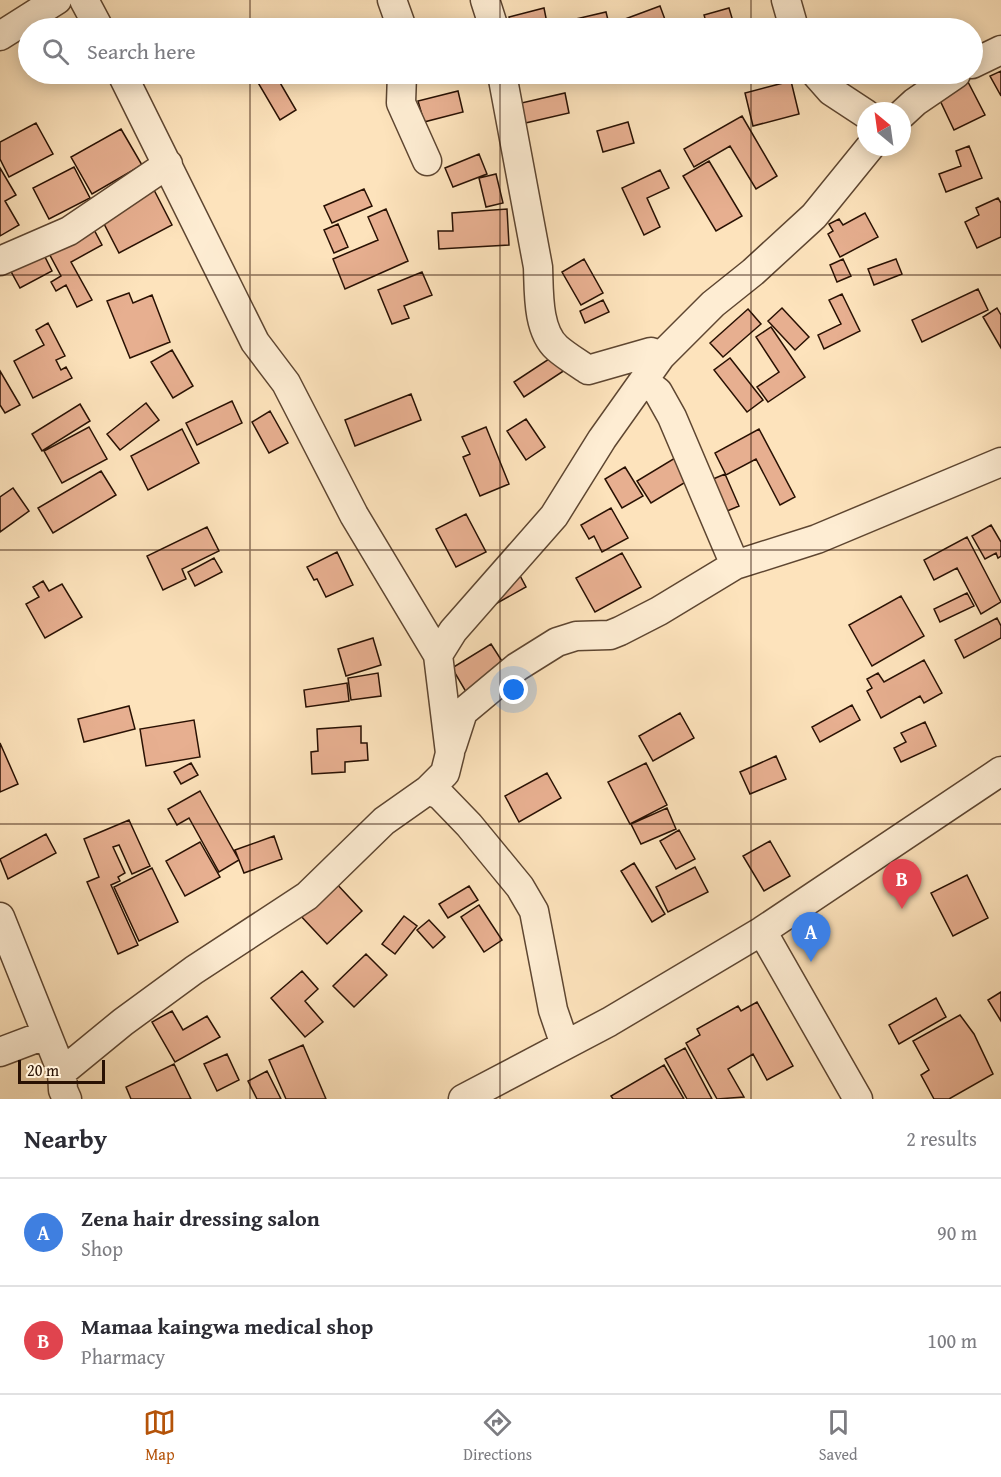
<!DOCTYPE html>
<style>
:root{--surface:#fff;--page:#f2f2f3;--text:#2b2b33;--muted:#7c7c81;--line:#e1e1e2;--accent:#b45309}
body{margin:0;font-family:"Gentium Book Plus",serif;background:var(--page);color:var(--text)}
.compass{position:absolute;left:857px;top:102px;width:54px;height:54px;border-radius:50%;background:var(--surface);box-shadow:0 3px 15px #0003;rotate:331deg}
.scale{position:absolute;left:18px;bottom:15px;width:87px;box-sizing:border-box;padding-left:6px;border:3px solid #291103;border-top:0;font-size:16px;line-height:21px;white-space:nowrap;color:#291103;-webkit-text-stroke:4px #feedd3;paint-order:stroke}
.you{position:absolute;left:514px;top:690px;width:21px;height:21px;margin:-15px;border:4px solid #fff;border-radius:50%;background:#1a73e8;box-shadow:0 0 0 9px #1a73e833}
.badge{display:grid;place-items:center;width:39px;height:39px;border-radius:50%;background:var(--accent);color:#fff;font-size:20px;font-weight:700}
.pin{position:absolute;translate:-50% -50px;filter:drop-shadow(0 2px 3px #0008)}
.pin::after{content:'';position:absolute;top:32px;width:21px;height:18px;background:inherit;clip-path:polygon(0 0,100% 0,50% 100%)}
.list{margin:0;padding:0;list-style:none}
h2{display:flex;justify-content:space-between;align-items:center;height:78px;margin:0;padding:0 24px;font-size:26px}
h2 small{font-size:20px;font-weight:400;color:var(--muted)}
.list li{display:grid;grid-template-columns:39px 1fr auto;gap:18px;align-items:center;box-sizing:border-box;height:108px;padding:0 24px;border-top:2px solid var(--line)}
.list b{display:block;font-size:22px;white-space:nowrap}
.list p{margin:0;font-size:20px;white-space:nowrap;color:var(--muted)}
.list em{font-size:20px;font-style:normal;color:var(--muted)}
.icon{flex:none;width:33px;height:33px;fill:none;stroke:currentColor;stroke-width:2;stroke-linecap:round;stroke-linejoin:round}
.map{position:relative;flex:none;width:1001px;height:1099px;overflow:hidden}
.search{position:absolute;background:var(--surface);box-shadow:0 3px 15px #0003;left:18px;right:18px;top:18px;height:66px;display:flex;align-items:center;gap:15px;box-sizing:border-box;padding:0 21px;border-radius:33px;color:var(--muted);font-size:22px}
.sheet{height:294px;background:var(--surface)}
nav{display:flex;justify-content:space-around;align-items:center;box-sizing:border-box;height:84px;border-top:2px solid var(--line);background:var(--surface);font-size:16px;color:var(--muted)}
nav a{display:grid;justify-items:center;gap:3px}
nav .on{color:var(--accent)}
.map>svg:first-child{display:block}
.building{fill:#e7af90;stroke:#291103;stroke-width:1.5}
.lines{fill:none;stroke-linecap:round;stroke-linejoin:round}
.minor-casing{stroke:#5e4631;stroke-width:31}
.minor{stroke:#feedd3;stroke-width:28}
.grid{fill:none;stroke:#291103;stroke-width:1.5;stroke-opacity:0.55}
</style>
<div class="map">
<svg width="1001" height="1099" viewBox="0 0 1001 1099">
<rect width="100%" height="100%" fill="#fde3bc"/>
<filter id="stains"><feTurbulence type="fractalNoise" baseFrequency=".00333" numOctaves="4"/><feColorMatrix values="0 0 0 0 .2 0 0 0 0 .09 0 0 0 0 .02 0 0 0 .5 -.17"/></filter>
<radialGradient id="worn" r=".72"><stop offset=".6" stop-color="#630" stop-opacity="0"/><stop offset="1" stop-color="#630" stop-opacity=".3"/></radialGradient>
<path class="building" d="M660 6 667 25 658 28H619L617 22Z
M544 8 548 28H512L509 17Z
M729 8 735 28H708L704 15Z
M606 12 610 28H568L567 21Z
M1001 71V96L990 76Z
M253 74H275L296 110 280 120Z
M967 80 985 115 954 130 937 94Z
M791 81 799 114 753 126 745 93Z
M458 91 463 112 424 122 418 101Z
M565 93 569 113 521 124 517 104Z
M742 116 777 176 756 189 730 146 694 167 684 149Z
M628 122 634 143 603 152 597 131Z
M36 123 53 154 9 177 0 159V142Z
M121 129 142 165 92 194 71 157Z
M969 146 982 178 946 192 939 174 961 166 956 151Z
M479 154 487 174 453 187 445 168Z
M709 161 742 216 716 231 683 176Z
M74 167 90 198 49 219 33 188Z
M0 168 16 195 5 201 19 225 0 236Z
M660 170 669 188 647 198 660 227 644 235 622 188Z
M496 174 503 203 486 207 479 178Z
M153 188 172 225 119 253 100 216Z
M364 189 372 206 332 223 324 206Z
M998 198 1001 203V237L977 248 965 222 979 215 976 208Z
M386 209 408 261 345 289 333 259 378 240 368 217Z
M507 209 509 245 439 249 438 231H453L452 213Z
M865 213 878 237 840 257 828 234 833 231 829 224 839 219 843 225Z
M90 222 102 245 71 262 92 300 77 307 66 285 56 291 51 282 61 276 45 246Z
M338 224 348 247 334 253 324 230Z
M41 249 52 271 20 288 8 266Z
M584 259 603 293 581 305 562 272Z
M843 259 851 276 837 282 830 265Z
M896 259 902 274 874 285 868 269Z
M422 272 432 295 404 306 409 318 392 324 378 290Z
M978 289 988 310 922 342 912 320Z
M129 293 133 303 152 295 170 342 130 358 107 301Z
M842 294 860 331 824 349 818 335 841 324 829 300Z
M603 300 609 312 585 323 580 311Z
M782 308 809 337 795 350 768 321Z
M997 308 1001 315V348L983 317Z
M748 309 761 324 723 357 710 343Z
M48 323 65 356 56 360 61 370 66 367 72 378 33 398 14 361 44 345 36 330Z
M771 327 805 377 768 402 757 387 779 372 756 337Z
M172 350 193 386 173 398 151 362Z
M555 355 565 370 524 397 514 382Z
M730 358 763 400 747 412 714 370Z
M0 371 20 405 5 413 0 405Z
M411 394 421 420 355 446 345 420Z
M232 401 242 423 197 445 186 423Z
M146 403 159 420 120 450 107 434Z
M80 404 90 421 42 451 32 434Z
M270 411 288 443 269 453 252 422Z
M526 419 545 447 526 460 507 431Z
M89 427 107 459 62 483 44 451Z
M486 427 509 484 480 496 463 457 470 454 462 437Z
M182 429 199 463 148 490 131 456Z
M759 429 795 497 780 505 756 459 726 475 715 453Z
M675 458 689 480 651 503 637 481Z
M625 467 643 496 622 508 605 479Z
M101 471 116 495 53 533 38 508Z
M725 474 739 506 720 514 706 482Z
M13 488 29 511 0 532V497Z
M611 508 628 538 602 552 594 536 589 539 581 525Z
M466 514 486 552 456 567 436 529Z
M991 525 1001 542V556L998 558 996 553 985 559 972 536Z
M207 527 219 551 182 569 186 579 163 590 147 556Z
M967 537 1001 602 981 614 957 568 934 580 924 560Z
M337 552 353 585 326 597 317 579 314 580 307 567Z
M622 553 641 587 595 612 576 578Z
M214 558 222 572 195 586 188 572Z
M517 570 526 587 490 607Z
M43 581 49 591 62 584 82 617 45 638 26 604 39 597 33 587Z
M967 593 974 606 940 622 934 609Z
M901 596 924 636 872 666 849 625Z
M997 618 1001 626V638L964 658 955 640Z
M373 638 381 665 346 676 338 649Z
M491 644 509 672 469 697 452 668Z
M924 660 942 693 924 703 920 696 881 718 867 691 872 688 867 679 878 673 884 682Z
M378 673 381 696 351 700 348 678Z
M347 683 349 701 306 707 304 690Z
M852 705 860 720 820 742 812 727Z
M129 706 135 729 84 742 78 719Z
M680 713 694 738 653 761 639 736Z
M194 720 200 757 146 766 140 729Z
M925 722 936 746 901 762 894 748 906 742 901 733Z
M361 726V743H367L368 760 345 762V772L312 774 311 752 318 751 317 729Z
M0 743 18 784 0 792Z
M776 756 786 779 750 794 740 772Z
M191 763 198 775 181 784 174 772Z
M646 763 667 805 630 824 608 782Z
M547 773 561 798 519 822 505 796Z
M200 791 239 860 219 872 189 818 177 825 168 809Z
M667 808 676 829 641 844 631 824Z
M129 820 150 866 132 874 119 845 113 847 125 873 118 877 120 881 111 885 138 945 118 954 87 882 99 877 84 839Z
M679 830 695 859 676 869 660 841Z
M46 834 56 853 8 879 0 859Z
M274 836 282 859 244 873 235 850Z
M770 841 790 876 764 891 743 856Z
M200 842 220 877 185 896 166 861Z
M634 863 665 914 652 922 621 871Z
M695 867 708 892 668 912 656 887Z
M152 868 178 922 139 941 114 887Z
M967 875 988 918 953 936 931 893Z
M334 881 362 911 327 944 299 914Z
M469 886 478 900 448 918 439 904Z
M479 905 502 940 484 952 461 917Z
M404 916 417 926 395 954 382 944Z
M429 920 445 937 433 948 417 930Z
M366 954 387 975 354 1007 333 986Z
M302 971 318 989 305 1001 323 1022 305 1037 271 998Z
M1001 992V1021L988 1000Z
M936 998 946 1017 899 1044 889 1025Z
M757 1002 793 1066 767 1080 753 1054 728 1069 744 1097 717 1099 686 1043 700 1035 697 1029 738 1006 741 1011Z
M172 1011 183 1030 207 1016 220 1037 175 1062 152 1022Z
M960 1015 974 1034 993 1074 949 1099H934L921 1075 929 1070 913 1041Z
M303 1045 326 1099H286L269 1060Z
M685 1048 712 1099H687L665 1059Z
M227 1054 239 1080 217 1091 204 1064Z
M174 1064 191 1099H131L126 1087Z
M664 1065 684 1099H613L611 1096Z
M267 1071 281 1099H257L248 1081Z"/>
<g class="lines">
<g class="minor-casing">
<path id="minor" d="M84 0 99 28
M392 0 402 28
M485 0 494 28
M786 0 794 28
M0 36 57 0
M972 64 1001 50
M122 74 255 342 286 383 354 515 438 655
M402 74 401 103 427 161
M502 74 538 267C539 291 537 330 557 348 566 356 578 363 588 370L651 352 661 356
M816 74 831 91 866 114
M902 114 915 102 956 74
M0 261 69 231 168 164
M644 381 658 392 672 417 735 565
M452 746 463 712 517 667 557 642 576 636 610 635 620 631 659 611 735 565 817 539 1001 462
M428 790 440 795 469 825 520 887 534 911 553 1010 565 1045
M0 917 62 1072 63 1090 67 1099
M762 931 858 1099
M0 1052 45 1035
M62 1072 123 1022 194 970 307 896 384 821 428 790 445 773 450 753 438 655 453 631 554 516 602 439 661 356 713 304 753 272 814 216 870 147
M463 1099 609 1022 762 931 1001 771"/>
</g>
<use href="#minor" class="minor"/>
</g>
<path class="grid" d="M250 0V28M500 0V28M751 0V28M250 74V1099M500 74V1099M751 74V1099M0 275H1001M0 550H1001M0 824H1001"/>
<rect width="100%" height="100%" filter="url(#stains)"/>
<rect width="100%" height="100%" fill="url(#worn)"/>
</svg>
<svg class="compass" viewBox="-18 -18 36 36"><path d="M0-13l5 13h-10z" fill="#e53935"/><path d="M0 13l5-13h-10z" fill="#7c7c81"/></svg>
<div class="scale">20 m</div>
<div class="you"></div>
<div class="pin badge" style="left:811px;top:962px;background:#3f7fe0">A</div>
<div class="pin badge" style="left:902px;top:909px;background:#e0444e">B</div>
<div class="search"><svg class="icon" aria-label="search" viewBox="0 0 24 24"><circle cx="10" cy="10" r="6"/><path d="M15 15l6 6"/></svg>Search here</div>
</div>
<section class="sheet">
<h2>Nearby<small>2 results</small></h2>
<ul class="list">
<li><span class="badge" style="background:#3f7fe0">A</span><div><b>Zena hair dressing salon</b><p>Shop</p></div><em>90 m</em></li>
<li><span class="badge" style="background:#e0444e">B</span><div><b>Mamaa kaingwa medical shop</b><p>Pharmacy</p></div><em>100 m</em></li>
</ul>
</section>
<nav>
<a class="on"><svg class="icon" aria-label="map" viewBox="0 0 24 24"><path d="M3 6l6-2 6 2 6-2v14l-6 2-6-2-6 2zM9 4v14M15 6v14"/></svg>Map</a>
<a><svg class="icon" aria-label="directions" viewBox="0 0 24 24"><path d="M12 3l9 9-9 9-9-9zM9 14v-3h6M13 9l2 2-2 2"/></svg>Directions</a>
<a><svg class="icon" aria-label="saved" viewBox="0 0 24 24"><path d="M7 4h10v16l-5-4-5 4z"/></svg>Saved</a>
</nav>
